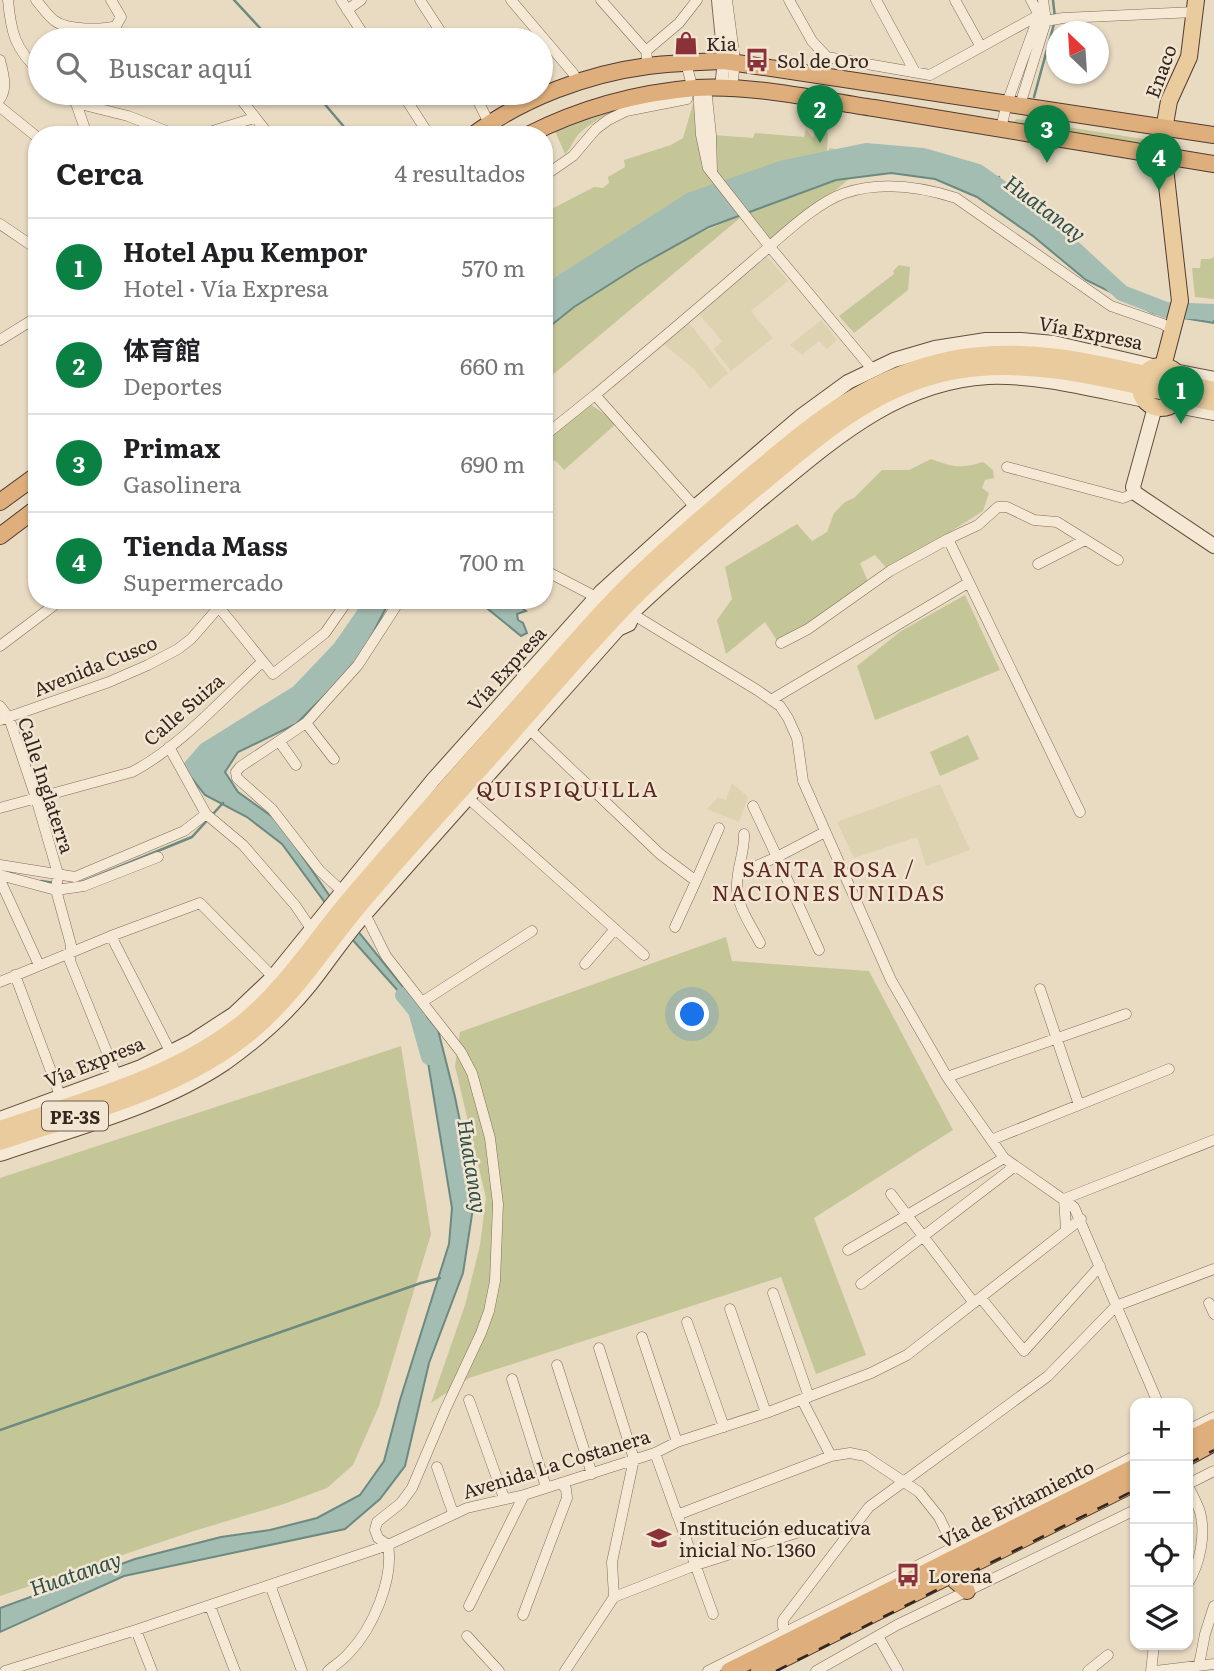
<!DOCTYPE html>
<html lang="es">
<meta charset="utf-8">
<style>
:root{--surface:#fff;--page:#f6f6f6;--text:#202124;--muted:#757577;--line:#e0e0e0;--accent:#0b8043}
body{margin:0;font-family:Literata,"Noto Sans SC",serif;background:var(--page);color:var(--text)}
.controls{position:absolute;right:21px;bottom:21px;display:grid;overflow:hidden;border-radius:14px;box-shadow:0 2px 5px #0004}
.controls button{width:63px;height:63px;display:grid;place-items:center;padding:0;border:0;border-bottom:2px solid var(--line);background:var(--surface);color:var(--text);font:35px sans-serif}
.compass{position:absolute;left:1046px;top:21px;width:63px;height:63px;border-radius:50%;background:var(--surface);box-shadow:0 2px 5px #0004;rotate:335deg}
.you{position:absolute;left:693px;top:1015px;width:24px;height:24px;margin:-18px;border:5px solid #fff;border-radius:50%;background:#1a73e8;box-shadow:0 0 0 10px #1a73e833}
.badge{display:grid;place-items:center;width:46px;height:46px;border-radius:50%;background:var(--accent);color:#fff;font-size:23px;font-weight:700}
.pin{position:absolute;translate:-50% -58px;filter:drop-shadow(0 2px 4px #0008)}
.pin::after{content:'';position:absolute;top:37px;width:24px;height:21px;background:inherit;clip-path:polygon(0 0,100% 0,50% 100%)}
.list{margin:0;padding:0;list-style:none}
h2{display:flex;justify-content:space-between;align-items:center;height:91px;margin:0;padding:0 28px;font-size:30px}
h2 small{font-size:23px;font-weight:400;color:var(--muted)}
.list li{display:grid;grid-template-columns:46px 1fr auto;gap:21px;align-items:center;box-sizing:border-box;height:98px;padding:0 28px;border-top:2px solid var(--line)}
.list b{display:block;font-size:26px;white-space:nowrap}
.list p{margin:0;font-size:23px;white-space:nowrap;color:var(--muted)}
.list em{font-size:23px;font-style:normal;color:var(--muted)}
.icon{flex:none;width:38px;height:38px;fill:none;stroke:currentColor;stroke-width:2;stroke-linecap:round;stroke-linejoin:round}
.map{position:relative;flex:none;width:1214px;height:1671px;overflow:hidden}
.search{position:absolute;background:var(--surface);box-shadow:0 2px 5px #0004;left:28px;top:28px;width:525px;height:77px;display:flex;align-items:center;gap:18px;box-sizing:border-box;padding:0 24px;border-radius:38px;color:var(--muted);font-size:26px}
.panel{position:absolute;background:var(--surface);box-shadow:0 2px 5px #0004;left:28px;top:126px;width:525px;height:483px;border-radius:28px}
.map>svg:first-child{display:block}
.farmland{fill:#ded3b1}
.green{fill:#c5c698}
.water{fill:#a4bdb3;stroke:#6c8a80;stroke-width:2}
.lines{fill:none;stroke-linecap:round;stroke-linejoin:round}
.stream{stroke:#6c8a80;stroke-width:2.5}
.river{stroke:#a4bdb3;stroke-width:16}
.minor-casing{stroke:#826c5b;stroke-width:11}
.tertiary-casing{stroke:#826c5b;stroke-width:14}
.secondary-casing{stroke:#644e3e;stroke-width:16}
.primary-casing{stroke:#503b2f;stroke-width:18}
.trunk-casing{stroke:#503b2f;stroke-width:18}
.minor{stroke:#f5e9d5;stroke-width:10}
.tertiary{stroke:#f5e9d5;stroke-width:12}
.secondary{stroke:#f5e9d5;stroke-width:14}
.primary{stroke:#eacb9d;stroke-width:16}
.trunk{stroke:#deae7c;stroke-width:16}
.rail{stroke:#33261e;stroke-width:2.5;stroke-dasharray:12 12;stroke-linecap:butt}
.labels{text-anchor:middle;dominant-baseline:central;stroke-width:5;stroke-linejoin:round;paint-order:stroke}
.shield{fill:#f2e5d1;stroke:#6c5f54;stroke-width:2}
.shield-label{font-size:18px;font-weight:bold;fill:#33261e}
.poi-label{font-size:19px;fill:#33261e;stroke:#f2e5d1;text-anchor:start}
.street-label{font-size:19px;fill:#33261e;stroke:#f2e5d1}
.water-label{font-size:21px;font-style:italic;fill:#2f514c;stroke:#f2e5d1}
.neighbourhood-label{font-size:21px;letter-spacing:2px;fill:#5c2821;stroke:#f2e5d1}
</style>
<div class="map">
<svg width="1214" height="1671" viewBox="0 0 1214 1671">
<rect width="100%" height="100%" fill="#e9dac2"/>
<path class="farmland" d="M765 254 788 281 751 311 773 338 731 371 714 349 722 341 699 314Z
M687 320 728 373 710 389 694 369 661 342Z
M821 320 837 340 827 349 819 341 802 355 790 345Z
M732 783 748 797 739 822 707 809 718 797 726 800Z
M940 784 970 850 926 866 917 837 854 858 837 822Z"/>
<path class="green" d="M709 103 714 135 753 138 755 133 804 137 806 129 813 138 815 131 828 133 827 152 830 148 856 153 784 168 689 202 544 294V213L594 187 603 188 609 183 608 177 625 167 624 160 671 145 683 138 693 104Z
M612 112C600 118 587 125 578 135 573 141 571 148 565 154L555 131Z
M1017 119 1143 139 1142 143 1012 123Z
M850 178 770 247 747 212 836 180Z
M742 216 763 245 740 218 544 382V331C603 283 671 241 742 216Z
M1214 257V299L1195 297 1192 268H1200L1201 259H1210Z
M899 265 910 267 908 290 854 333 839 316 894 274 893 271Z
M590 404 617 423 564 470 555 460 549 463 544 457V442Z
M931 459C953 467 960 469 983 462L993 470 994 478 985 480 982 488 989 493 983 511 889 571 875 555 860 563 870 586 780 645 765 622 726 654 717 620 732 599 725 567 797 524 812 541 827 532 834 513 845 502 854 498 882 470H909Z
M965 595 1000 670 875 720 857 666 901 631Z
M968 735 979 759 940 776 930 752Z
M726 937 732 961 869 971 953 1130 814 1218 866 1355 816 1374 781 1277 469 1378 431 1403 465 1305 480 1245 486 1198 455 1066 460 1032Z
M401 1046 431 1234 379 1406 353 1465 327 1488 284 1504 197 1530 0 1596V1178Z"/>
<path class="water" d="M866 151 923 156 978 172 1030 208 1122 293 1165 310 1214 312V323L1153 313 1086 280 1033 236 977 197 935 179 891 173 836 180 709 227 637 267 574 307 544 331V294L691 200 784 168Z
M374 600H390L358 662 296 724 238 752 225 772 238 792 278 821 331 898 438 1030 455 1097 475 1195 463 1273 429 1363 405 1466 380 1499 345 1529 124 1576 0 1632V1608L135 1559 221 1537 270 1530 317 1518 360 1495 384 1461 400 1400 449 1244 452 1208 424 1038 416 1011 351 938 282 844 247 817 205 795 187 772 206 750 298 693 340 649Z
M495 600H504L507 603 512 600 526 611 517 614 518 620 523 623 527 633 521 636 488 609Z"/>
<g class="lines">
<path class="stream" d="M234 0 260 28 268 40
M1053 0 1055 18
M312 93 317 95 351 135
M1034 97 1054 24
M995 187 999 177
M41 881 55 883
M82 882 192 837 223 803
M0 1430 421 1283 440 1278"/>
<path class="river" d="M544 294 691 200 784 168 866 151 923 156 978 172 1030 208 1122 293 1166 310 1214 312
M187 772 206 750 298 693 340 649 374 600
M403 995 416 1011 429 1057"/>
<g class="minor-casing">
<path id="minor" d="M8 0C11 33 15 49 40 72
M36 0C42 7 48 16 55 21 67 30 102 30 116 26L121 17 111 0
M341 0 367 40
M420 0 446 40
M511 0 573 73 578 83
M601 0 646 51 648 66
M727 0 735 61 732 89
M789 0 812 41 827 57 930 75 1039 15 1007 103 1001 128
M876 0 915 72
M955 0 981 47
M1031 0 1039 15
M347 10 361 0
M1046 21 1063 18 1195 12
M646 51 679 23 697 0
M0 60C3 73 8 87 0 99
M698 88 701 135 708 168 770 247 872 369
M706 88 711 135 712 172
M63 93 76 103 128 116 174 134H203L254 118
M236 93 269 135
M402 93 429 135
M474 93 489 123
M76 103 87 135
M76 103 104 93
M1020 105 1046 21 1043 0
M0 107 37 137
M544 176 573 156 596 129 608 120 626 111 687 99 691 82 686 63
M0 224 37 249
M0 340 37 317
M544 436 595 395
M1007 467 1123 498 1135 493
M695 507 595 395C649 350 702 305 755 259 780 238 815 203 845 193 881 181 922 187 956 198L1111 306 1163 324 1174 331
M1038 564 1085 540
M544 570 596 597
M213 600 273 674 325 633 348 600
M634 615 757 690 780 706 788 718 797 738 803 781 891 980 947 1077 1004 1158 1074 1207 1158 1403
M781 643 808 629 890 571 948 539
M0 646 61 600
M771 700 968 583
M0 706 9 718 36 798 58 874 56 890 71 945 70 961 117 1077
M0 720 109 682 148 665 178 649 191 639 225 600
M306 723 358 665 400 600
M529 729 660 854 696 881 719 828
M279 741 296 765
M169 747 206 814 243 845 295 905 312 930
M334 759 306 723 240 767 236 772 237 778 272 809 320 871 342 891
M468 798 644 955
M0 808 132 772C180 747 222 699 262 662
M1080 812 948 539 978 525 998 507H1007L1034 520 1057 522 1118 560
M744 834C745 852 736 869 737 888 737 906 752 927 760 943
M0 865 75 877 184 831 206 814
M738 874 777 857 753 806
M0 875 56 890 84 886 158 857
M0 880 39 965
M675 927 696 881
M111 936 171 1053
M819 950 777 857 825 832
M585 964 615 929
M15 975 61 1098
M0 982 111 936 200 903 273 977
M1040 989 1079 1105
M422 1002 532 931
M947 1077 1126 1014
M991 1140 1169 1069
M891 1194 974 1303
M1066 1229 1064 1199 1214 1140
M848 1250 1004 1158
M861 1284 1015 1166
M773 1293 809 1397
M981 1298 1024 1351 1100 1266
M1209 1303 1214 1314
M730 1309 766 1413
M687 1322 724 1427
M642 1337 677 1442
M557 1365 592 1474
M512 1379 546 1487
M469 1400 504 1498
M802 1400 831 1456 850 1453 865 1456 919 1492 939 1517 954 1548
M1188 1430 1214 1417
M655 1453 713 1614
M437 1467 453 1513
M1188 1484 1214 1471
M1188 1486C1192 1494 1197 1503 1200 1512 1206 1534 1200 1564 1188 1583
M677 1515 831 1456
M270 1585 302 1671
M614 1597 696 1565 799 1532
M210 1606 235 1671
M469 1606 524 1495
M523 1615 567 1498 566 1489 561 1483
M136 1630 152 1671
M789 1631 783 1627V1620L869 1507 1048 1376 1116 1306 1214 1269
M467 1636 499 1671
M878 1636 898 1671
M1199 1665 1205 1634 1214 1606
M5 1671 136 1630 388 1545 467 1508 524 1495 655 1453 677 1442 766 1413 871 1373 907 1355 1081 1219
M328 1671C335 1665 343 1660 349 1653 373 1628 394 1579 388 1545L378 1538 375 1530 377 1522 401 1503 412 1488 445 1410 481 1333 489 1311 495 1281 498 1204 490 1138 472 1073 461 1052 386 956 365 914
M565 1671 614 1597 612 1562 634 1459 599 1348
M708 1671 1135 1456
M816 1671 897 1625 1135 1510
M1088 1671 1108 1655
M1151 1671 1154 1645
M1155 1671 1214 1664"/>
</g>
<g class="tertiary-casing">
<path id="tertiary" d="M718 0 724 61 721 88"/>
</g>
<g class="secondary-casing">
<path id="secondary" d="M1174 371 1214 379
M1172 405 1214 413
M1155 407 1133 487 1135 493 1214 546
M0 1119 141 1067 191 1042 234 1014 273 977 433 780 601 592 695 507 800 417 848 382 894 360 935 348 986 340H1021L1054 343 1157 367
M0 1154C75 1128 158 1108 225 1063 256 1041 286 1015 310 985 329 961 345 936 365 914 449 818 534 724 618 629L629 624 635 610C676 571 720 534 763 498 830 443 896 382 988 377 1040 375 1094 390 1145 400"/>
</g>
<g class="primary-casing">
<path id="primary" d="M1163 366 1180 301 1162 141 1169 101 1189 57 1196 0
M1140 387a21 21 0 1 1 42 0a21 21 0 1 1-42 0Z
M0 1129C83 1100 173 1078 243 1022 287 986 316 938 352 896 403 836 456 777 508 718 547 675 584 629 625 588 662 550 704 516 744 481 810 426 864 377 951 359 1039 341 1129 372 1214 390
M0 1142C85 1113 179 1091 250 1033 294 997 323 949 359 906 404 852 453 800 500 747 544 697 587 646 633 599 676 556 722 517 769 478 826 431 877 387 951 372 1036 355 1130 386 1214 403"/>
</g>
<g class="trunk-casing">
<path id="trunk" d="M473 135C523 98 587 74 648 66 673 63 699 62 724 61L1214 135
M528 135C581 108 636 93 695 88 749 84 820 100 874 108 987 126 1101 146 1214 164
M0 502 37 475
M0 536 37 508
M1188 1440 1214 1427
M1188 1457 1214 1443
M950 1576 967 1591
M729 1671 1135 1467
M759 1671 1135 1483"/>
</g>
<use href="#minor" class="minor"/>
<use href="#tertiary" class="tertiary"/>
<use href="#secondary" class="secondary"/>
<use href="#primary" class="primary"/>
<use href="#trunk" class="trunk"/>
<path class="rail" d="M1188 1464 1214 1450
M776 1671 1135 1490"/>
</g>
<defs>
<g id="shop-bare" transform="scale(1.89)"><path d="M-5-2.5h2.3a2.7 3.5 0 0 1 5.4 0H5L5.5 6h-11ZM-1.5-2.5h3a1.5 2.3 0 0 0-3 0Z" fill="#8b313a" stroke="#f2e5d1" stroke-width="2.5" paint-order="stroke"/></g>
<g id="bus-bare" transform="scale(1.89)"><path d="M-5-6H5V4H4V6H2V4H-2V6H-4V4H-5ZM-3.5-4V0h7V-4ZM-3.5 1.2v1.5H-2V1.2ZM2 1.2v1.5H3.5V1.2Z" fill="#8b313a" stroke="#f2e5d1" stroke-width="2.5" paint-order="stroke"/></g>
<g id="school-bare" transform="scale(1.89)"><path d="M0-5L7-2L0 1L-7-2ZM-4 1L0 2.5L4 1V4Q0 6-4 4Z" fill="#8b313a" stroke="#f2e5d1" stroke-width="2.5" paint-order="stroke"/></g>
</defs>
<g fill-rule="evenodd">
<use href="#shop-bare" x="686" y="43"/>
<use href="#bus-bare" x="757" y="60"/>
<use href="#school-bare" x="659" y="1538"/>
<use href="#bus-bare" x="908" y="1575"/>
</g>
<g class="labels">
<rect class="shield" x="42" y="1101.5" width="66" height="29" rx="5"/>
<g class="shield-label">
<text x="75" y="1116">PE-3S</text>
</g>
<g class="poi-label">
<text x="706" y="43">Kia</text>
<text x="777" y="60">Sol de Oro</text>
<text x="679" y="1527">Institución educativa<tspan x="679" dy="22">inicial No. 1360</tspan></text>
<text x="928" y="1575">Lorena</text>
</g>
<g class="street-label">
<text transform="translate(1160 71) rotate(-70)">Enaco</text>
<text transform="translate(1091 332) rotate(11)">Vía Expresa</text>
<text transform="translate(95 665) rotate(-22)">Avenida Cusco</text>
<text transform="translate(506 668) rotate(-48)">Vía Expresa</text>
<text transform="translate(183 709) rotate(-41)">Calle Suiza</text>
<text transform="translate(47 785) rotate(72)">Calle Inglaterra</text>
<text transform="translate(94 1061) rotate(-22)">Vía Expresa</text>
<text transform="translate(556 1463) rotate(-17)">Avenida La Costanera</text>
<text transform="translate(1016 1503) rotate(-27)">Vía de Evitamiento</text>
</g>
<g class="water-label">
<text transform="translate(1046 207) rotate(37)">Huatanay</text>
<text transform="translate(474 1166) rotate(81)">Huatanay</text>
<text transform="translate(75 1572) rotate(-19)">Huatanay</text>
</g>
<g class="neighbourhood-label">
<text x="568" y="787">QUISPIQUILLA</text>
<text x="829" y="867">SANTA ROSA /<tspan x="829" dy="24">NACIONES UNIDAS</tspan></text>
</g>
</g>
</svg>
<div class="controls">
<button>+</button>
<button>−</button>
<button><svg class="icon" aria-label="locate" viewBox="0 0 24 24"><circle cx="12" cy="12" r="6"/><path d="M12 2v4M12 18v4M2 12h4M18 12h4"/></svg></button>
<button><svg class="icon" aria-label="layers" viewBox="0 0 24 24"><path d="M12 4l9 5-9 5-9-5zM3 14l9 5 9-5"/></svg></button>
</div>
<svg class="compass" viewBox="-18 -18 36 36"><path d="M0-13l5 13h-10z" fill="#e53935"/><path d="M0 13l5-13h-10z" fill="#757577"/></svg>
<div class="you"></div>
<div class="pin badge" style="left:1181px;top:424px">1</div>
<div class="pin badge" style="left:820px;top:143px">2</div>
<div class="pin badge" style="left:1047px;top:163px">3</div>
<div class="pin badge" style="left:1159px;top:191px">4</div>
<div class="search"><svg class="icon" aria-label="search" viewBox="0 0 24 24"><circle cx="10" cy="10" r="6"/><path d="M15 15l6 6"/></svg>Buscar aquí</div>
<section class="panel">
<h2>Cerca<small>4 resultados</small></h2>
<ul class="list">
<li><span class="badge">1</span><div><b>Hotel Apu Kempor</b><p>Hotel · Vía Expresa</p></div><em>570 m</em></li>
<li><span class="badge">2</span><div><b>体育館</b><p>Deportes</p></div><em>660 m</em></li>
<li><span class="badge">3</span><div><b>Primax</b><p>Gasolinera</p></div><em>690 m</em></li>
<li><span class="badge">4</span><div><b>Tienda Mass</b><p>Supermercado</p></div><em>700 m</em></li>
</ul>
</section>
</div>
